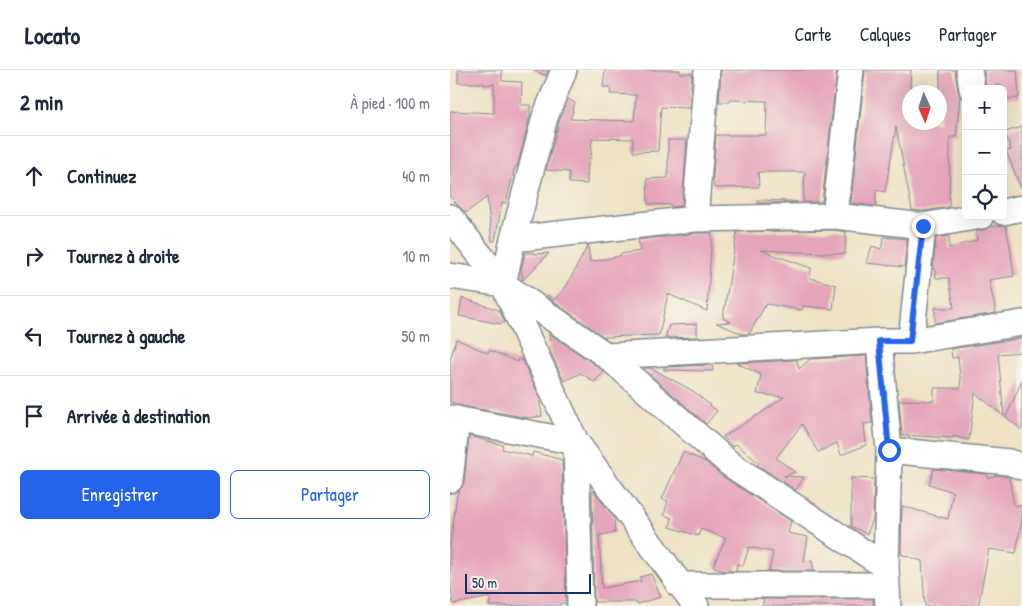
<!DOCTYPE html>
<html lang="fr">
<meta charset="utf-8">
<style>
:root{--surface:#fff;--page:#f6f6f7;--text:#1f2937;--muted:#747a83;--line:#e0e1e3;--accent:#2563eb}
body{margin:0;font-family:"Patrick Hand",sans-serif;background:var(--page);color:var(--text)}
.controls{position:absolute;right:15px;top:15px;display:grid;overflow:hidden;border-radius:8px;box-shadow:0 5px 20px #0002}
.controls button{width:45px;height:45px;display:grid;place-items:center;padding:0;border:0;border-bottom:1px solid var(--line);background:var(--surface);color:var(--text);font:25px sans-serif}
.compass{position:absolute;left:452px;top:15px;width:45px;height:45px;border-radius:50%;background:var(--surface);box-shadow:0 5px 20px #0002;rotate:177deg}
.scale{position:absolute;left:15px;bottom:12px;width:126px;box-sizing:border-box;padding-left:5px;border:2px solid #1b2f5e;border-top:0;font-size:14px;line-height:18px;white-space:nowrap;color:#1b2f5e;-webkit-text-stroke:4px #f7f3e8;paint-order:stroke}
.stop{position:absolute;width:15px;height:15px;margin:-11px;border:4px solid #2563eb;border-radius:50%;background:#fff}
.stop.end{background:#2563eb;border-color:#fff;box-shadow:0 1px 5px #0008}
.list{margin:0;padding:0;list-style:none}
h2{display:flex;justify-content:space-between;align-items:center;height:65px;margin:0;padding:0 20px;font-size:21px}
h2 small{font-size:16px;font-weight:400;color:var(--muted)}
.list li{display:grid;grid-template-columns:32px 1fr auto;gap:15px;align-items:center;box-sizing:border-box;height:80px;padding:0 20px;border-top:1px solid var(--line)}
.list b{display:block;font-size:19px;white-space:nowrap}
.list em{font-size:16px;font-style:normal;color:var(--muted)}
.actions{display:flex;gap:10px;padding:15px 20px}
.actions a{flex:1;padding:11px 0;border:1px solid var(--accent);border-radius:8px;text-align:center;font-size:18px;color:var(--accent)}
.actions .main{background:var(--accent);color:#fff}
.icon{flex:none;width:28px;height:28px;fill:none;stroke:currentColor;stroke-width:2;stroke-linecap:round;stroke-linejoin:round}
.map{position:relative;flex:none;width:572px;height:536px;overflow:hidden}
header{display:flex;align-items:center;gap:30px;box-sizing:border-box;height:70px;padding:0 25px;background:var(--surface);border-bottom:1px solid var(--line)}
header strong{font-size:24px}
nav{display:flex;gap:28px;margin-inline-start:auto;font-size:18px}
main{display:flex}
aside{flex:1;background:var(--surface)}
.map>svg:first-child{display:block}
.building{fill:#e4a4ba}
.lines{fill:none;stroke-linecap:round;stroke-linejoin:round}
.minor-casing{stroke:#848890;stroke-width:28}
.minor{stroke:#fff;stroke-width:25}
.route{stroke:#2563eb;stroke-width:6}
</style>
<header>
<strong>Locato</strong>
<nav><a>Carte</a><a>Calques</a><a>Partager</a></nav>
</header>
<main>
<aside>
<h2>2 min<small>À pied · 100 m</small></h2>
<ul class="list">
<li><svg class="icon" aria-label="ahead" viewBox="0 0 24 24"><path d="M12 20V5M6 11l6-6 6 6"/></svg><div><b>Continuez</b></div><em>40 m</em></li>
<li><svg class="icon" aria-label="right" viewBox="0 0 24 24"><path d="M7 20v-9h11M14 6l5 5-5 5"/></svg><div><b>Tournez à droite</b></div><em>10 m</em></li>
<li><svg class="icon" aria-label="left" viewBox="0 0 24 24"><path d="M17 20v-9H6M10 6l-5 5 5 5"/></svg><div><b>Tournez à gauche</b></div><em>50 m</em></li>
<li><svg class="icon" aria-label="arrive" viewBox="0 0 24 24"><path d="M6 21V4h12l-3 4 3 4H6"/></svg><div><b>Arrivée à destination</b></div></li>
</ul>
<div class="actions"><a class="main">Enregistrer</a><a>Partager</a></div>
</aside>
<div class="map">
<svg width="572" height="536" viewBox="0 0 572 536">
<rect width="100%" height="100%" fill="#f7f3e8"/>
<filter id="ink" filterUnits="userSpaceOnUse"><feTurbulence type="fractalNoise" baseFrequency=".02" numOctaves="2"/><feDisplacementMap in="SourceGraphic" scale="10" xChannelSelector="R" yChannelSelector="G"/><feConvolveMatrix kernelMatrix="1 2 1 2 8 2 1 2 1" color-interpolation-filters="sRGB"/></filter>
<filter id="wash" filterUnits="userSpaceOnUse"><feTurbulence type="fractalNoise" baseFrequency=".0096" numOctaves="4" result="noise"/><feDisplacementMap in="SourceGraphic" scale="20" xChannelSelector="R" yChannelSelector="G"/><feGaussianBlur stdDeviation="1.12" result="paint"/><feColorMatrix in="noise" values="0 0 0 0 0 0 0 0 0 0 0 0 0 0 0 0 0 1.4 0 .05"/><feComposite in="paint" operator="in"/></filter>
<g filter="url(#wash)">
<rect width="100%" height="100%" fill="#eee2c3"/>
<g id="blocks">
<path class="building" d="M8 0H52V11L72 12 71 35H80V46L74 70 67 97H65L56 133H52L45 171H42L37 127 16 143 0 127V41L44 43V14L34 15V13H8Z
M83 0H98L96 6Z
M155 0H230L229 3H242L239 38 211 37 208 81 183 82V69L142 68 141 88H139L137 102V114L119 113V102L96 100 109 52 118 29 125 33 122 41H123L120 49 184 51 186 25 160 24 161 17H153Z
M271 0H387L372 132H353L355 102H308L309 117 264 118 263 108 266 65H316L317 31 280 30V32H269Z
M415 0H461L458 52H490V0H505L508 21 510 26 506 67H500L499 137 473 141 462 140 446 57 435 122 426 120V136L401 133Z
M534 0H567L569 28 553 29V15L536 16Z
M572 57V118H571L556 81 561 80 555 62Z
M218 70H237L232 136 221 137V135L198 134 197 109 218 108Z
M308 130 340 131 348 132 308 133Z
M548 155 556 156 560 176 564 206 539 210 546 243 485 253V238H504L499 208H486L485 200 483 199 486 168 499 166V178L527 170 526 162 534 160 541 157Z
M384 160 396 162 395 184 310 180 361 198 360 208 386 215 383 239 353 236 352 240 316 234 299 264H293L266 253 281 252 273 248 287 162Z
M246 163H262L257 241 218 224 209 265 154 267 97 227V225L104 230 116 217 138 175 140 192 170 186V184L190 181 188 170 215 167H222V166Z
M434 167 457 169 454 197 416 193 422 176 431 179Z
M75 183H84V184L99 183 73 210 71 200Z
M12 228 49 240 55 252 51 254 9 246Z
M247 254V267L215 268 219 255Z
M99 263 148 297 154 302 144 312 131 303 114 311 100 281Z
M572 268V282L548 284 554 346 525 323 519 370 503 366V368L452 365 449 330 484 331V318H511L508 287 502 288 501 279Z
M6 269 38 283 39 280 67 292 68 289 72 290 88 323 92 346 78 348 8 335 0 332V291Z
M416 286 422 353 414 354 416 375 391 385 387 373 368 382 352 354 326 388 345 402 334 406 354 407 346 420 307 395 309 393 286 374 283 377 273 367 307 345V346L334 327 307 324 311 305 287 293 347 290 349 299 360 289Z
M262 295 263 301 214 300V297Z
M194 298H201L243 321 267 341 256 354 194 299Z
M572 310V360L556 347Z
M19 366 53 375 52 379 82 386 83 382 112 390 116 534 110 533V536H39L41 527 3 534 0 511V477L7 425 14 412Z
M233 382 256 392 272 406 341 451 338 463 358 467 354 491 362 490 364 501H319L323 482 299 477 293 496 287 494 286 501H274L263 496 276 468 251 459 248 466 220 457 222 448 214 445 218 431 212 429Z
M484 399 537 404 538 408 546 405 559 407 564 435 572 436V449L566 483 539 479 528 536H475L472 491 451 484 452 436 498 449 503 422 479 414Z
M401 408 424 409 423 449 417 464 401 456Z
M144 421 164 448 165 463 149 465 152 518 191 511 190 507 201 504 211 527 187 534 186 532H144L142 422Z
M314 529H423L424 536H312Z"/>
</g>
</g>
<g filter="url(#ink)">
<use href="#blocks" fill-opacity="0" stroke="#848890" stroke-width="1"/>
<g class="lines">
<g class="minor-casing">
<path id="minor" d="M519 0 522 19
M553 142 572 138
M385 146 401 0
M0 147 53 214 126 372 246 536
M245 149 257 0
M63 169 245 149 385 146 473 156 531 146
M0 206 53 214 157 286 280 394 436 497
M53 214 63 169 95 47 114 0
M429 271 439 380 436 497 438 536
M461 271 473 156
M157 286 429 271H461L572 253
M0 348 126 372 130 536
M439 380 559 392 572 397
M0 410 7 349
M229 515H437"/>
</g>
<use href="#minor" class="minor"/>
</g>
</g>
<g class="lines" filter="url(#ink)">
<path class="route" d="M439 380 429 271H460L473 156"/>
</g>
</svg>
<div class="controls">
<button>+</button>
<button>−</button>
<button><svg class="icon" aria-label="locate" viewBox="0 0 24 24"><circle cx="12" cy="12" r="6"/><path d="M12 2v4M12 18v4M2 12h4M18 12h4"/></svg></button>
</div>
<svg class="compass" viewBox="-18 -18 36 36"><path d="M0-13l5 13h-10z" fill="#e53935"/><path d="M0 13l5-13h-10z" fill="#747a83"/></svg>
<div class="scale">50 m</div>
<div class="stop" style="left:439px;top:380px"></div>
<div class="stop end" style="left:473px;top:156px"></div>
</div>
</main>
